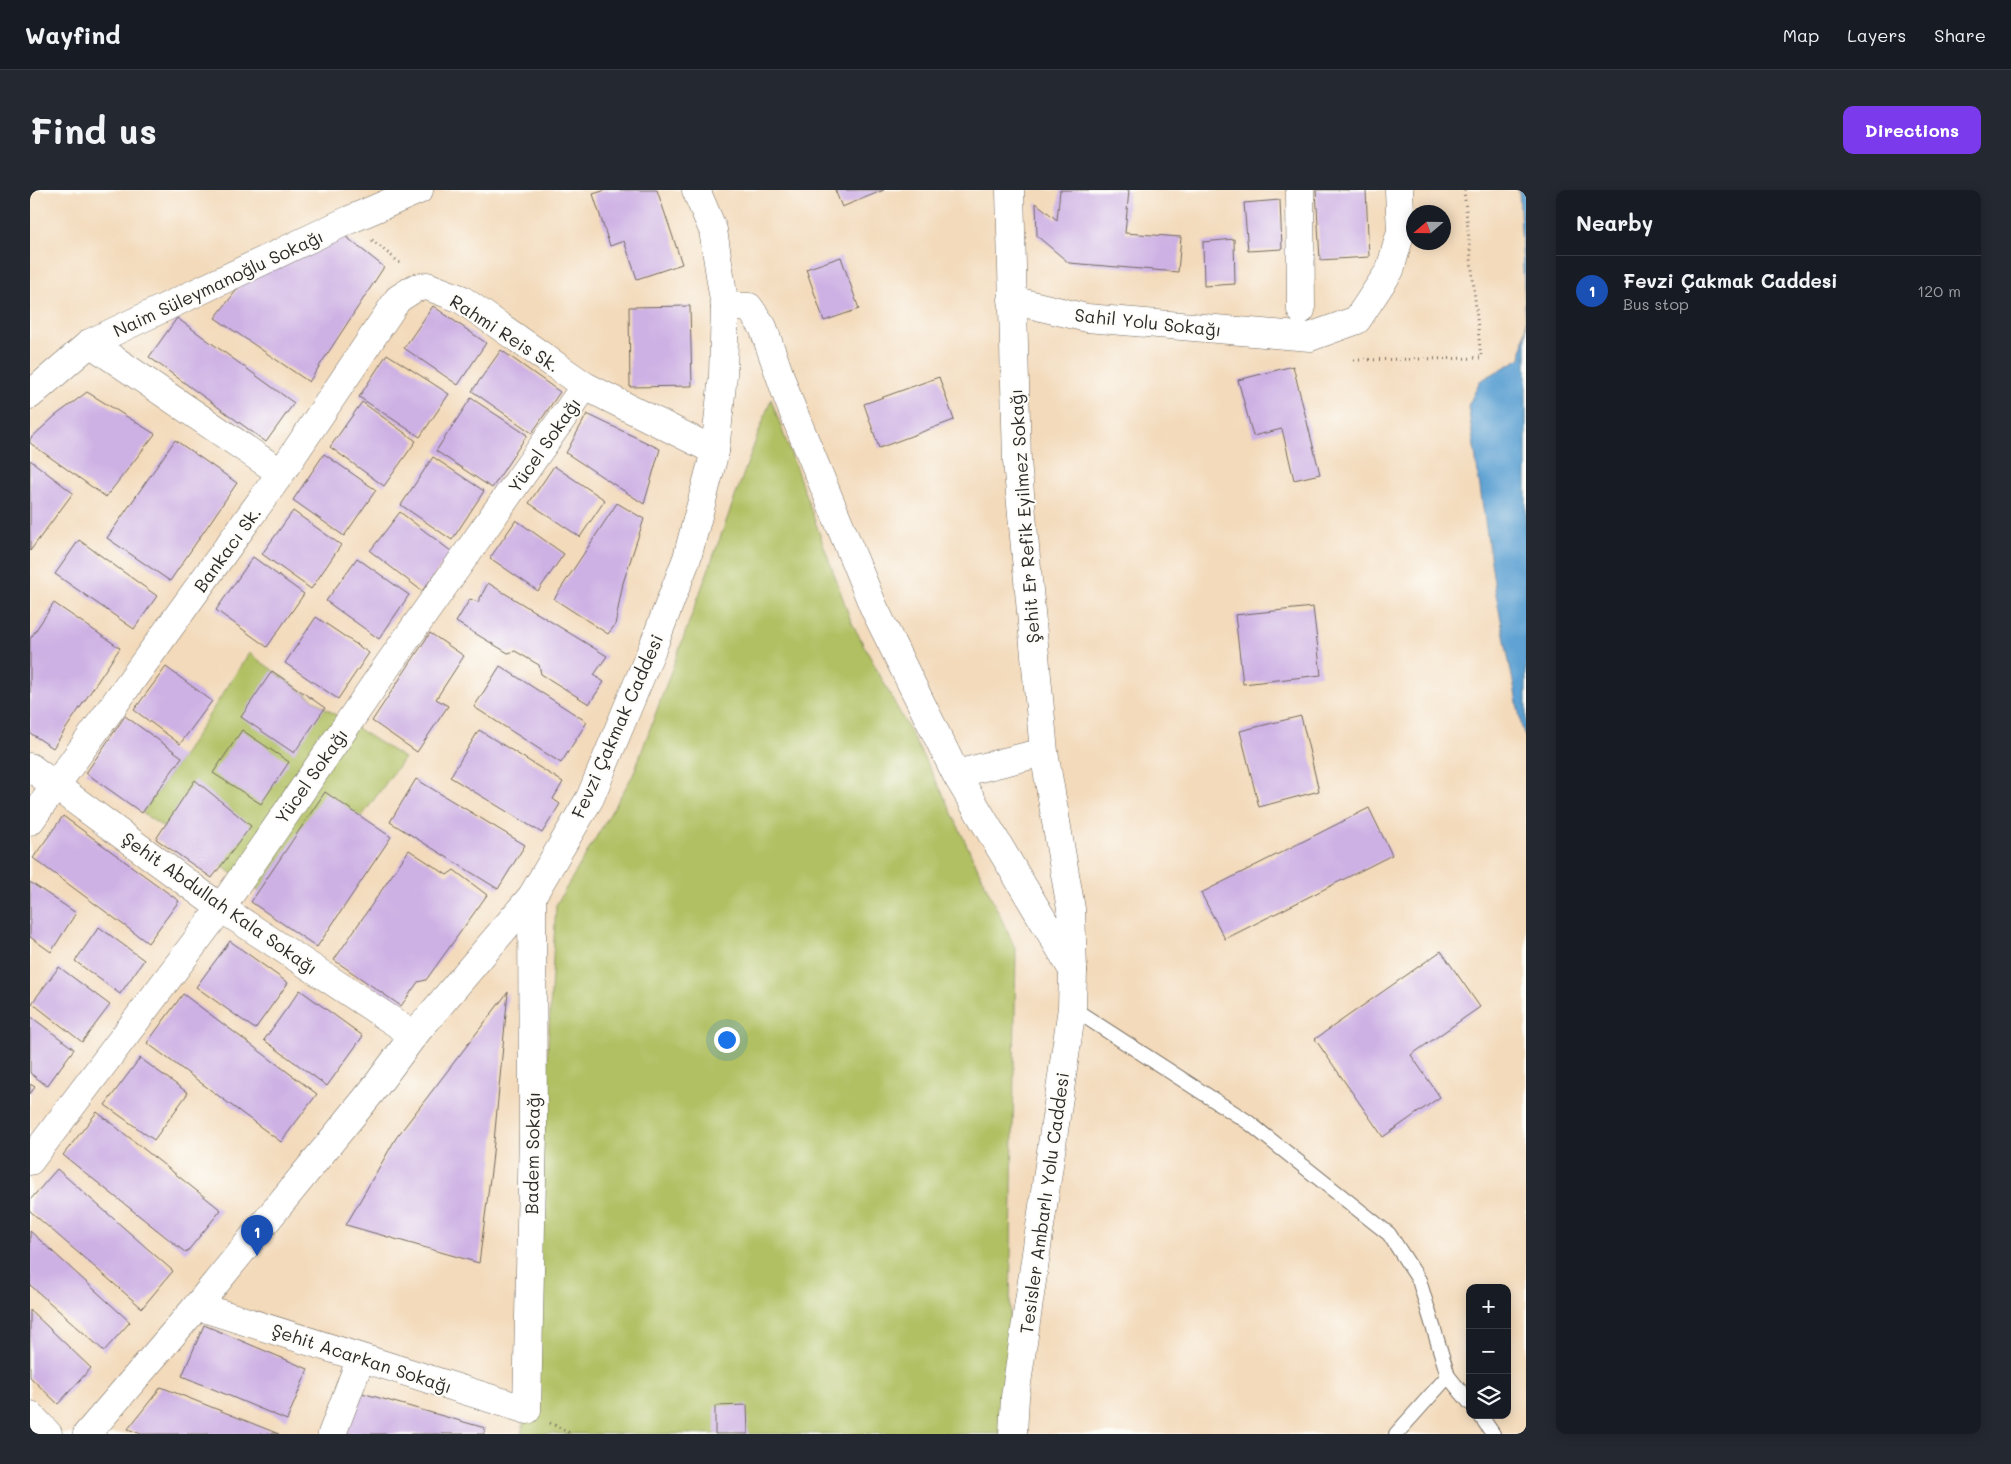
<!DOCTYPE html>
<meta charset="utf-8">
<style>
:root{--surface:#171b24;--page:#242831;--text:#f1f3f6;--muted:#9ea1a6;--line:#363941;--accent:#7c3aed}
body{margin:0;font-family:Mali,sans-serif;background:var(--page);color:var(--text)}
.controls{position:absolute;right:15px;bottom:15px;display:grid;overflow:hidden;border-radius:10px;box-shadow:0 2px 12px #0003}
.controls button{width:45px;height:45px;display:grid;place-items:center;padding:0;border:0;border-bottom:1px solid var(--line);background:var(--surface);color:var(--text);font:25px sans-serif}
.compass{position:absolute;left:1376px;top:15px;width:45px;height:45px;border-radius:50%;background:var(--surface);box-shadow:0 2px 12px #0003;rotate:250deg}
.you{position:absolute;left:696px;top:849px;width:18px;height:18px;margin:-12px;border:4px solid #fff;border-radius:50%;background:#1a73e8;box-shadow:0 0 0 8px #1a73e833}
.badge{display:grid;place-items:center;width:32px;height:32px;border-radius:50%;background:var(--accent);color:#fff;font-size:16px;font-weight:700}
.pin{position:absolute;translate:-50% -41px;filter:drop-shadow(0 1px 2px #0008)}
.pin::after{content:'';position:absolute;top:26px;width:18px;height:15px;background:inherit;clip-path:polygon(0 0,100% 0,50% 100%)}
.list{margin:0;padding:0;list-style:none}
h2{display:flex;justify-content:space-between;align-items:center;height:65px;margin:0;padding:0 20px;font-size:21px}
h2 small{font-size:16px;font-weight:400;color:var(--muted)}
.list li{display:grid;grid-template-columns:32px 1fr auto;gap:15px;align-items:center;box-sizing:border-box;height:70px;padding:0 20px;border-top:1px solid var(--line)}
.list b{display:block;font-size:19px;white-space:nowrap}
.list p{margin:0;font-size:16px;white-space:nowrap;color:var(--muted)}
.list em{font-size:16px;font-style:normal;color:var(--muted)}
.icon{flex:none;width:28px;height:28px;fill:none;stroke:currentColor;stroke-width:2;stroke-linecap:round;stroke-linejoin:round}
.map{position:relative;flex:none;width:1496px;height:1244px;overflow:hidden;border-radius:10px}
header{display:flex;align-items:center;gap:30px;box-sizing:border-box;height:70px;padding:0 25px;background:var(--surface);border-bottom:1px solid var(--line)}
header strong{font-size:24px}
nav{display:flex;gap:28px;margin-inline-start:auto;font-size:18px}
.intro{display:flex;align-items:center;justify-content:space-between;box-sizing:border-box;height:120px;padding:0 30px}
h1{margin:0;font-size:35px}
.button{padding:12px 22px;border-radius:10px;background:var(--accent);color:#fff;font-size:18px;font-weight:700}
main{display:flex;gap:30px;padding:0 30px}
aside{flex:1;background:var(--surface);border-radius:10px;box-shadow:0 2px 12px #0003}
.map>svg:first-child{display:block}
.green{fill:#b0c062;stroke:#6e7646}
.water{fill:#5fa2d3;stroke:#45667f}
.building{fill:#cdb1e4}
.lines{fill:none;stroke-linecap:round;stroke-linejoin:round}
.lane-casing{stroke:#71685d;stroke-width:16}
.street-casing{stroke:#71685d;stroke-width:29}
.secondary-casing{stroke:#71685d;stroke-width:29}
.primary-casing{stroke:#71685d;stroke-width:29}
.path{stroke:#71685d;stroke-width:3;stroke-dasharray:1 4;stroke-linecap:butt}
.lane{stroke:#fff;stroke-width:14}
.street{stroke:#fff;stroke-width:28}
.secondary{stroke:#fff;stroke-width:28}
.primary{stroke:#fff;stroke-width:28}
.labels{text-anchor:middle;dominant-baseline:central;stroke-width:4;stroke-linejoin:round;paint-order:stroke}
.street-label{font-size:18px;fill:#2b2b2b;stroke:#fdfcf7}
</style>
<header>
<strong>Wayfind</strong>
<nav><a>Map</a><a>Layers</a><a>Share</a></nav>
</header>
<div class="intro"><h1>Find us</h1><a class="button">Directions</a></div>
<main>
<div class="map">
<svg width="1496" height="1244" viewBox="0 0 1496 1244">
<rect width="100%" height="100%" fill="#fdfcf7"/>
<filter id="ink" filterUnits="userSpaceOnUse"><feTurbulence type="fractalNoise" baseFrequency=".02" numOctaves="2"/><feDisplacementMap in="SourceGraphic" scale="10" xChannelSelector="R" yChannelSelector="G"/><feConvolveMatrix kernelMatrix="1 2 1 2 8 2 1 2 1" color-interpolation-filters="sRGB"/></filter>
<filter id="wash" filterUnits="userSpaceOnUse"><feTurbulence type="fractalNoise" baseFrequency=".0096" numOctaves="4" result="noise"/><feDisplacementMap in="SourceGraphic" scale="20" xChannelSelector="R" yChannelSelector="G"/><feGaussianBlur stdDeviation="1.12" result="paint"/><feColorMatrix in="noise" values="0 0 0 0 0 0 0 0 0 0 0 0 0 0 0 0 0 1.4 0 .05"/><feComposite in="paint" operator="in"/></filter>
<g filter="url(#wash)">
<rect width="100%" height="100%" fill="#f3dabb"/>
<path class="green" d="M741 209 821 431 912 602 986 760 978 1244H491L497 1220 526 715 603 585Z
M219 463 295 518 374 568 262 723 112 623 152 567Z"/>
<path class="water" d="M1489 0H1496V549L1492 538 1465 399 1438 216 1450 191 1491 168 1496 137Z"/>
<g id="blocks">
<path class="building" d="M576 0H627L652 74 607 89 594 51 580 56 563 4Z
M805 0H854L812 17Z
M1030 0H1099L1095 43 1151 47 1148 82 1039 73 1007 46 1006 13 1027 30Z
M1286 0H1336L1339 67 1290 70Z
M1250 10 1252 59 1218 61 1214 13Z
M310 42 354 77 279 192 185 128 219 84Z
M1204 49 1205 94 1174 96 1173 52Z
M811 67 829 119 794 131 776 79Z
M403 116 456 153 428 195 374 158Z
M660 116 662 196 600 197 599 117Z
M147 128 264 213 236 252 119 167Z
M471 160 530 202 502 243 442 201Z
M357 164 419 204 390 247 329 207Z
M1263 176 1290 284 1264 290 1252 239 1223 246 1208 190Z
M909 187 924 230 849 258 834 214Z
M57 202 125 244 76 307 0 253V249L25 226Z
M441 208 497 245 462 298 406 261Z
M332 212 386 251 354 296 300 257Z
M557 224 630 259 614 314 536 263Z
M145 250 207 293 140 391 77 348Z
M294 264 346 300 314 346 263 310Z
M403 267 454 301 422 350 371 315Z
M0 270 43 303 0 361Z
M524 276 575 310 550 347 499 313Z
M587 313 614 329 593 393 585 435 578 444 524 409Z
M263 321 311 355 281 399 232 364Z
M370 322 422 362 392 401 340 361Z
M486 330 534 364 508 401 460 368Z
M49 350 127 406 104 439 25 384Z
M223 367 274 404 237 457 186 420Z
M327 368 379 405 349 449 296 411Z
M458 393 577 466 564 485 574 492 559 514 511 484 509 475 485 461 478 463 426 432 440 409 448 412Z
M24 413 90 458 23 558 0 543V449Z
M1283 417 1291 485 1213 494 1205 425Z
M286 427 339 463 308 509 255 473Z
M400 443 434 466 406 509 418 516 387 562 342 531Z
M470 476 557 532 531 573 444 517Z
M136 477 182 511 150 554 104 520Z
M242 481 295 518 264 563 211 527Z
M95 526 152 567 112 623 56 583Z
M1271 526 1289 601 1229 617 1210 541Z
M212 540 259 572 231 614 183 583Z
M449 540 533 592 523 609 530 614 512 643 420 587Z
M386 589 495 655 468 699 360 632Z
M165 590 221 636 182 688 126 649Z
M295 602 361 647 287 757 221 712Z
M1339 618 1362 665 1195 749 1171 703Z
M33 626 149 711 118 753 3 668Z
M379 660 417 685 424 680 457 705 396 790 388 792 371 816 304 770Z
M0 692 46 723 21 762 0 747Z
M69 737 114 770 90 804 45 771Z
M200 751 258 793 225 839 166 797Z
M1411 761 1450 817 1381 865 1410 907 1353 947 1285 849Z
M29 777 80 815 52 852 2 813Z
M270 800 333 846 297 896 234 850Z
M478 802 462 973 449 1073 316 1035 366 948Z
M153 804 287 904 251 952 117 853Z
M0 826 44 859 17 896 0 883Z
M110 868 158 903 124 950 75 915Z
M0 894 5 897 0 904Z
M67 922 191 1020 156 1063 33 965Z
M27 979 143 1081 112 1118 0 1021V1010Z
M0 1041 100 1132 74 1161 0 1095Z
M0 1120 61 1178 28 1214 0 1187Z
M174 1135 278 1179 257 1230 152 1186Z
M131 1197 249 1244H111L98 1239Z
M332 1203 455 1238 454 1244H316Z
M717 1215 718 1244H685V1216Z"/>
</g>
</g>
<g filter="url(#ink)">
<use href="#blocks" fill-opacity="0" stroke="#71685d" stroke-width="1"/>
<g class="lines">
<g class="lane-casing">
<path id="lane" d="M1042 818 1218 932 1359 1044 1389 1090 1418 1186 1440 1213
M1450 1225 1463 1244
M1366 1244 1418 1186"/>
</g>
<g class="street-casing">
<path id="street" d="M980 0 987 271 1014 562 1041 719 1043 781
M1270 0 1271 120
M982 110 1057 128 1280 147 1327 130 1360 80 1371 41 1369 0
M695 117H719L733 137 758 209 844 418 926 584 1041 777
M60 153 251 283
M0 577 191 718 384 845
M926 584 1014 562
M0 631 251 283 368 109 385 98 397 96 431 109 555 196 685 261
M0 971 191 718 358 475 555 196
M167 1116 497 1220 503 942 502 706
M0 1225 18 1244
M302 1244 331 1168"/>
</g>
<g class="secondary-casing">
<path id="secondary" d="M0 205 60 153 319 30 389 0
M983 1244 985 1207 1042 818 1043 781"/>
</g>
<g class="primary-casing">
<path id="primary" d="M57 1244 167 1116 343 900 384 845 502 706 560 608 622 459 657 368 685 261 693 185 695 117 683 40 666 0"/>
</g>
<path class="path" d="M342 50 370 73
M1324 170 1451 168 1434 0
M520 1233 542 1244"/>
<use href="#lane" class="lane"/>
<use href="#street" class="street"/>
<use href="#secondary" class="secondary"/>
<use href="#primary" class="primary"/>
</g>
</g>
<g class="labels">
<g class="street-label">
<text transform="translate(188 93) rotate(-25)">Naim Süleymanoğlu Sokağı</text>
<text transform="translate(1118 132) rotate(6)">Sahil Yolu Sokağı</text>
<text transform="translate(475 143) rotate(33)">Rahmi Reis Sk.</text>
<text transform="translate(514 255) rotate(-55)">Yücel Sokağı</text>
<text transform="translate(994 326) rotate(-94)">Şehit Er Refik Eyilmez Sokağı</text>
<text transform="translate(197 359) rotate(-54)">Bankacı Sk.</text>
<text transform="translate(587 536) rotate(-66)">Fevzi Çakmak Caddesi</text>
<text transform="translate(281 586) rotate(-55)">Yücel Sokağı</text>
<text transform="translate(190 713) rotate(35)">Şehit Abdullah Kala Sokağı</text>
<text transform="translate(502 963) rotate(-89)">Badem Sokağı</text>
<text transform="translate(1014 1013) rotate(-82)">Tesisler Ambarlı Yolu Caddesi</text>
<text transform="translate(332 1168) rotate(18)">Şehit Acarkan Sokağı</text>
</g>
</g>
</svg>
<div class="controls">
<button>+</button>
<button>−</button>
<button><svg class="icon" aria-label="layers" viewBox="0 0 24 24"><path d="M12 4l9 5-9 5-9-5zM3 14l9 5 9-5"/></svg></button>
</div>
<svg class="compass" viewBox="-18 -18 36 36"><path d="M0-13l5 13h-10z" fill="#e53935"/><path d="M0 13l5-13h-10z" fill="#9ea1a6"/></svg>
<div class="you"></div>
<div class="pin badge" style="left:227px;top:1066px;background:#1a4fb4">1</div>
</div>
<aside>
<h2>Nearby<small></small></h2>
<ul class="list">
<li><span class="badge" style="background:#1a4fb4">1</span><div><b>Fevzi Çakmak Caddesi</b><p>Bus stop</p></div><em>120 m</em></li>
</ul>
</aside>
</main>
